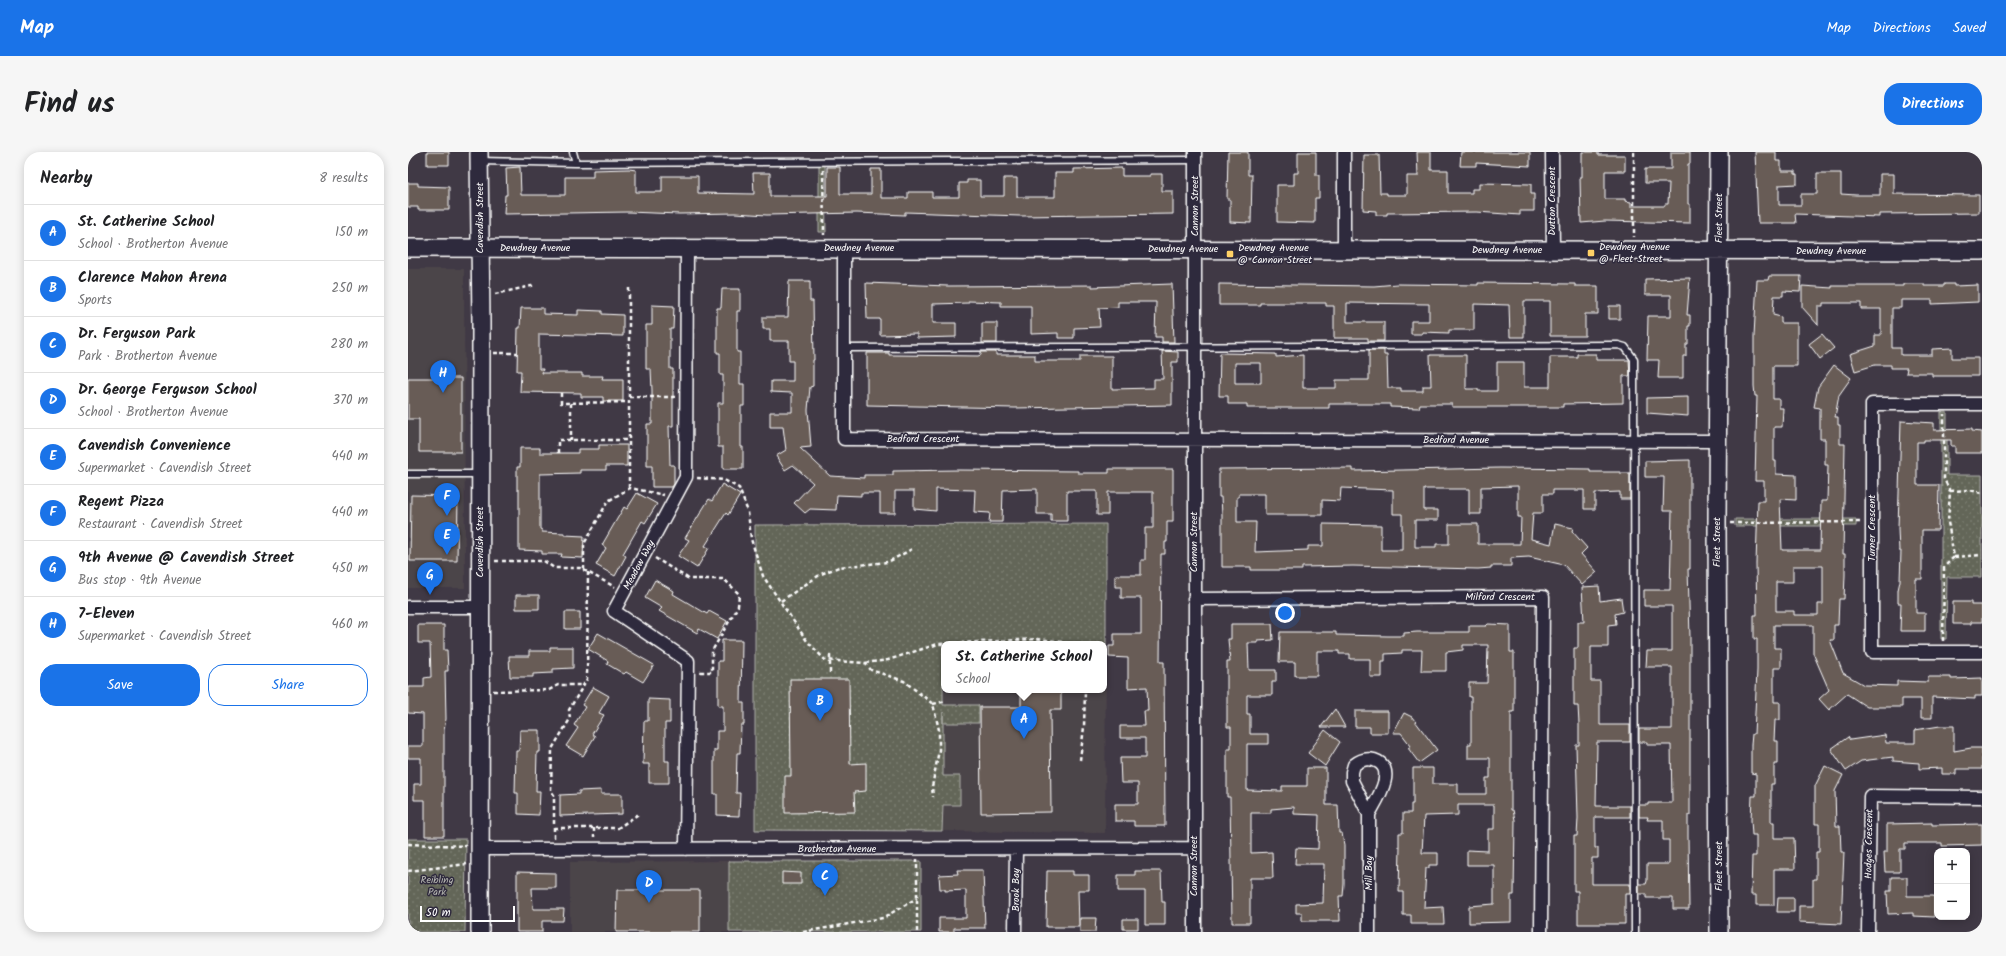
<!DOCTYPE html>
<meta charset="utf-8">
<style>
:root{--surface:#fff;--page:#f6f6f6;--text:#202124;--muted:#757577;--line:#e0e0e0;--accent:#1a73e8}
body{margin:0;font-family:Kalam,sans-serif;background:var(--page);color:var(--text)}
.controls{position:absolute;right:12px;bottom:12px;display:grid;overflow:hidden;border-radius:8px;box-shadow:0 2px 10px #0003}
.controls button{width:36px;height:36px;display:grid;place-items:center;padding:0;border:0;border-bottom:1px solid var(--line);background:var(--surface);color:var(--text);font:20px sans-serif}
.scale{position:absolute;left:12px;bottom:10px;width:95px;box-sizing:border-box;padding-left:4px;border:2px solid #fff;border-top:0;font-size:11px;line-height:14px;white-space:nowrap;color:#fff;-webkit-text-stroke:3px #2f2a3d;paint-order:stroke}
.you{position:absolute;left:877px;top:461px;width:14px;height:14px;margin:-10px;border:3px solid #fff;border-radius:50%;background:#1a73e8;box-shadow:0 0 0 6px #1a73e833}
.badge{display:grid;place-items:center;width:26px;height:26px;border-radius:50%;background:var(--accent);color:#fff;font-size:13px;font-weight:700}
.pin{position:absolute;translate:-50% -33px;filter:drop-shadow(0 1px 2px #0008)}
.pin::after{content:'';position:absolute;top:21px;width:14px;height:12px;background:inherit;clip-path:polygon(0 0,100% 0,50% 100%)}
.popup{position:absolute;left:533px;top:489px;width:166px;height:52px;box-sizing:border-box;display:grid;place-content:center;border-radius:8px;background:var(--surface);filter:drop-shadow(0 1px 3px #0005);font-size:13px;white-space:nowrap;color:var(--muted)}
.popup b{font-size:15px;color:var(--text)}
.popup::after{content:'';position:absolute;left:50%;top:100%;margin-left:-8px;border:8px solid transparent;border-top-color:var(--surface)}
.list{margin:0;padding:0;list-style:none}
h2{display:flex;justify-content:space-between;align-items:center;height:52px;margin:0;padding:0 16px;font-size:17px}
h2 small{font-size:13px;font-weight:400;color:var(--muted)}
.list li{display:grid;grid-template-columns:26px 1fr auto;gap:12px;align-items:center;box-sizing:border-box;height:56px;padding:0 16px;border-top:1px solid var(--line)}
.list b{display:block;font-size:15px;white-space:nowrap}
.list p{margin:0;font-size:13px;white-space:nowrap;color:var(--muted)}
.list em{font-size:13px;font-style:normal;color:var(--muted)}
.actions{display:flex;gap:8px;padding:12px 16px}
.actions a{flex:1;padding:9px 0;border:1px solid var(--accent);border-radius:16px;text-align:center;font-size:14px;color:var(--accent)}
.actions .main{background:var(--accent);color:#fff}
.map{position:relative;flex:none;width:1574px;height:780px;overflow:hidden;border-radius:16px}
header{display:flex;align-items:center;gap:24px;box-sizing:border-box;height:56px;padding:0 20px;background:var(--accent);color:#fff}
header strong{font-size:19px}
nav{display:flex;gap:22px;margin-inline-start:auto;font-size:14px}
.intro{display:flex;align-items:center;justify-content:space-between;box-sizing:border-box;height:96px;padding:0 24px}
h1{margin:0;font-size:28px}
.button{padding:10px 18px;border-radius:16px;background:var(--accent);color:#fff;font-size:14px;font-weight:700}
main{display:flex;gap:24px;padding:0 24px}
aside{flex:1;background:var(--surface);border-radius:16px;box-shadow:0 2px 10px #0003}
.map>svg:first-child{display:block}
.built{fill:#4c444a}
.park{fill:url(#park-dots);stroke:#b1b2ac}
.building{fill:#675c57;stroke:#fff;fill-rule:evenodd}
.lines{fill:none;stroke-linecap:round;stroke-linejoin:round}
.lane-casing{stroke:#fff;stroke-width:9}
.street-casing{stroke:#fff;stroke-width:15}
.secondary-casing{stroke:#fff;stroke-width:20}
.path{stroke:#fff;stroke-width:2.5;stroke-dasharray:4 3;stroke-linecap:butt}
.lane{stroke:#2f2a3d;stroke-width:6}
.street{stroke:#2f2a3d;stroke-width:12}
.secondary{stroke:#2f2a3d;stroke-width:17}
.poi-dot{fill:#ffd166;stroke:#2f2a3d;stroke-width:1.5}
.labels{text-anchor:middle;dominant-baseline:central;stroke-width:3;stroke-linejoin:round;paint-order:stroke}
.street-label{font-size:10px;fill:#fff;stroke:#2f2a3d}
.poi-label{font-size:10px;fill:#fff;stroke:#2f2a3d;text-anchor:start}
.park-label{font-size:10px;fill:#b9bab4;stroke:#2f2a3d}
</style>
<header>
<strong>Map</strong>
<nav><a>Map</a><a>Directions</a><a>Saved</a></nav>
</header>
<div class="intro"><h1>Find us</h1><a class="button">Directions</a></div>
<main>
<aside>
<h2>Nearby<small>8 results</small></h2>
<ul class="list">
<li><span class="badge">A</span><div><b>St. Catherine School</b><p>School · Brotherton Avenue</p></div><em>150 m</em></li>
<li><span class="badge">B</span><div><b>Clarence Mahon Arena</b><p>Sports</p></div><em>250 m</em></li>
<li><span class="badge">C</span><div><b>Dr. Ferguson Park</b><p>Park · Brotherton Avenue</p></div><em>280 m</em></li>
<li><span class="badge">D</span><div><b>Dr. George Ferguson School</b><p>School · Brotherton Avenue</p></div><em>370 m</em></li>
<li><span class="badge">E</span><div><b>Cavendish Convenience</b><p>Supermarket · Cavendish Street</p></div><em>440 m</em></li>
<li><span class="badge">F</span><div><b>Regent Pizza</b><p>Restaurant · Cavendish Street</p></div><em>440 m</em></li>
<li><span class="badge">G</span><div><b>9th Avenue @ Cavendish Street</b><p>Bus stop · 9th Avenue</p></div><em>450 m</em></li>
<li><span class="badge">H</span><div><b>7-Eleven</b><p>Supermarket · Cavendish Street</p></div><em>460 m</em></li>
</ul>
<div class="actions"><a class="main">Save</a><a>Share</a></div>
</aside>
<div class="map">
<svg width="1574" height="780" viewBox="0 0 1574 780">
<defs>
<pattern id="park-dots" width="8" height="8" patternUnits="userSpaceOnUse"><rect width="8" height="8" fill="#636658"/><path d="M2 2h.1M6 6h.1" fill="none" stroke="#7a7d71" stroke-width="1.8" stroke-linecap="round"/></pattern>
</defs>
<rect width="100%" height="100%" fill="#403945"/>
<filter id="ink" filterUnits="userSpaceOnUse"><feTurbulence type="fractalNoise" baseFrequency=".025" numOctaves="2"/><feDisplacementMap in="SourceGraphic" scale="8" xChannelSelector="R" yChannelSelector="G"/><feConvolveMatrix kernelMatrix="1 2 1 2 8 2 1 2 1" color-interpolation-filters="sRGB"/></filter>
<g filter="url(#ink)">
<path class="built" d="M0 117H56L57 436H0Z
M535 492 536 538H696V494H698L697 681 534 679Z
M321 709V780H162V710Z"/>
<path class="park" d="M411 13H417L418 80H411Z
M1533 260H1539V323H1574V425H1539L1538 487H1533Z
M1327 367H1448V374H1327Z
M698 372V494L696 492 535 493V553H571V571H535V560V624H552V653H535L534 679 347 678V373Z
M0 687H58L57 780H0Z
M321 709H513V780H321Z"/>
<path class="building" d="M19 0H41V13H19Z
M820 0H840V23H844L843 71 822 70V47H819Z
M890 0H908V23H911V46H907V71L869 70V33H886V21H890Z
M1009 0H1023V18H1040V41H1064V37H1071V31L1123 32V42H1126V59H1112V63L1069 60 979 61V63H968V59L955 58 956 3H971L972 41H979V43H999V24H1010Z
M1053 0H1122V14L1068 11V14H1052Z
M1174 0H1190V3H1217V19H1197V47H1217V49L1223 50V54H1257V52H1260L1261 31H1237V17H1263V0H1282V12H1280V52H1282V71L1197 69 1173 71 1172 25H1174Z
M1347 0H1368V9H1373V19H1387V22H1389V32L1371 33V53H1393V42H1409V21H1433V42L1448 43H1472V22H1486V42L1571 43V61L1471 62V65L1387 62 1388 71H1350Z
M112 15 113 43H157V25H185V18L221 17 228 18V40H254V24H290V41L346 42 345 21H362V44H419V15H432V42H463V17H473V46H500V40H524V45H551V31H559V28H572V44H596V26H609V45H647V21H666V17L714 16V24H742V22H754V39H765V62L612 64 497 60V63L449 61 359 63 327 61 271 62 220 60 96 62 97 43H99L98 16Z
M0 31H10V34L41 35V58H10V55H0Z
M1361 124H1393L1392 140 1375 139V144H1366L1365 163 1373 165V171H1389V214H1365V247H1371V256H1375L1374 275H1366V309H1368V322L1388 323V348L1372 347 1374 398H1412L1413 349H1419L1420 313H1417V287H1412V256L1406 255 1410 235 1426 213 1443 226 1431 243 1427 265H1430V273H1432V292H1437L1435 402H1437V423L1436 447H1431L1430 473H1426V488H1422L1435 521 1456 533 1489 534V529L1520 530V525H1543V527L1574 526V544H1567V547L1524 545V566H1513V547H1494V555H1459L1439 542 1421 558 1411 547 1421 538 1405 501V473H1366V496H1373V516H1366V550H1372V568H1367L1366 589H1370V612H1366V632H1363V670H1366V686H1386L1387 717H1366V753H1348V743H1343L1344 704H1348V683H1344L1343 668 1344 644H1348V622L1343 621V593L1344 582H1346L1349 518V487H1346V463H1349L1348 412 1350 349H1356V329H1347L1349 244H1347L1346 234V184L1349 128H1360ZM1385 414H1415V452H1410V463H1386V459H1368V430H1385Z
M1282 126 1279 163H1282V174H1280V192H1278V204H1275V226H1250L1251 208H1239L1240 164H1263V143H1237V127Z
M381 129H402V149H405L406 208H405V234L402 235 400 258 403 295 392 296 422 324 456 326V323H485V319L550 318 670 319V321H701V317H765V370H759V390H757V402H753L752 510H756L757 674H726V669H707V652H730V631H713L712 606H737V586H712V574H737L736 559H740L739 535 720 536V506L701 505V494H706V482H733V446H713V435H707V423H733V408H737V376H745V340H700V363H689V339H659V369H643V362H629V337L595 338 594 370H581L582 361 566 360 567 338 528 337V359L506 357V339H487V361H472V341H453V344L429 343 428 358 402 357 397 361 386 351 405 331 385 313 377 318 368 304 378 298 375 275H362V260H384V241L363 240V229H385V209H381V189H362V177H355V165H380Z
M458 131 540 134 684 133V135L764 132 766 190H754V185H747L748 150H710V155L691 156 692 175 666 176V186H650V181L623 182V154H593V150L560 149V151L525 152V171H548V185L509 186V182L472 183V167H459Z
M1070 131 1167 132V134H1190V162H1177V184H1142V149H1116V185H1102L1101 153 1066 152V178H1041V181L1014 180V182H1003V169H1021V152L939 151V170H976V189H960V186H926V154H918V151H852V153H811V132L966 134 989 132 1070 133Z
M1495 132H1516V134H1536V132H1546V134L1570 133V150L1524 152V148H1493V156H1484V196H1493V203H1524V197L1544 196V206H1570V224H1524V221H1498L1499 216H1483V213H1467L1447 219 1442 202 1467 194V183H1473V157H1453V151H1415V154H1410V173L1394 155V134L1424 136V134H1495Z
M314 137H332V159H329V200H332V232H336V254H333V295H335V317H315V295H310V251H315V223H312V201H309V156H313Z
M244 153 266 154 265 177H262V217H265V274H261L262 313H266V332L264 335H244V314H239V272H244V238L243 217H238V173H244Z
M1201 154H1212V167H1201Z
M113 156H135V162L170 163V158L194 159V162L215 163V184L131 182V217H135L134 221H174V224H195L194 227H215V249H195V245H173V241L112 240 113 219H109L110 176H112Z
M574 171H589V191H574Z
M1414 182 1426 196 1412 207 1401 192Z
M961 198H976V203H979L980 236H993V239H1015V234H1023L1022 203H1058V237H1070V239H1089V210H1116V235H1142V205H1169V202H1188V208H1221L1222 224H1215V251L1155 252V255H1044V252H1012L1011 256 982 255V252H921V256H839V252H820V244H811L812 201 868 202V205L895 203V236H928V228H961ZM827 211H853V231H827Z
M754 199 770 200V210H764V253L607 256 459 253V201H481V203H484L570 204 573 203V200H588V203H627V209H672V204H704V237L746 236V227H755Z
M0 226H53V300H11V267H0Z
M1280 245V264L1239 261V246Z
M1493 269 1526 271V278L1564 277V279L1574 280V301H1547V294H1543V288H1516V290H1509V333H1531L1530 378H1514V427H1508V461H1517V479H1492L1493 451H1490V438L1492 429 1493 399H1491L1490 377Z
M191 293H219V314H198V318H172V321L132 322V377L134 378V380L156 381V383L176 384 175 406 153 405 154 402H134V399L111 398V338H109V315H112V296H132V301H170V297H191Z
M1282 308V417H1280L1282 486V663H1280V684L1281 757H1265V746H1238V742H1231V732H1238L1239 729V712H1261V688H1255V668H1239L1240 665H1231V653H1240V651H1264L1263 593H1239V590H1231V577H1264V515H1238L1239 499H1264V454H1236V438H1262L1264 359H1255L1256 325H1237V309Z
M945 316V319L1092 316 1182 317V320H1212V321H1222V347H1212V340L1187 341V357H1176V338H1145V342H1135V361H1125L1123 387 1143 392 1147 372 1165 376 1164 379 1179 396 1173 402 1189 420 1174 433 1156 413 1121 405 1103 406V414H1083V416L1070 417 945 414 894 415V418H843V415H814V363L813 345H811V317ZM1110 334V365H1113L1112 392H1070V372H1041V392H1028V395H1007V368H1030V358H1016V337H1061V362H1073V335ZM933 336 985 338V362H994V398H973V373L915 372V394H900V398L847 400 848 370H829V345H831V342H857V363H914V348L932 349Z
M314 332 332 343 320 363 318 361 297 394 301 396 289 416 270 404 281 388 277 386 301 347 304 349Z
M229 341 249 352 237 371 234 369 215 402 218 404 207 424 188 413 198 396 194 393 216 355 219 357Z
M3 343 50 344 49 409H2Z
M247 428 266 439 265 442 299 462 301 459 319 469 309 487 291 477 289 481 251 459 254 456 237 446Z
M1191 434 1192 449 1213 446 1215 460 1207 462 1208 472 1200 473V495H1183V529H1192V573H1222V590H1189L1188 654H1222V665H1187V696H1190V706H1184V732H1222V742H1217V772H1170V739H1166V684H1169L1170 666 1168 593H1171V572L1170 554H1166V496H1170V470H1176L1174 435Z
M108 443H131V457H108Z
M1545 450H1563V453H1574V470H1563V472H1545Z
M157 460H172V477H157Z
M823 472H864L865 488 850 489V491H840L841 518H868V530H864V543H839V562H842V582H860V592H839V638L874 639V634H899V616H918V653H930L931 681H934L936 693V732L935 744H931L932 769H894V761H888V752L915 751 916 712H887L888 696 910 697 911 663 886 662V655L863 657V661H843V701L864 700 865 726H842V771H824L822 645H819V597H823V575H819V510H822L820 487H823Z
M1080 472 1102 473V500H1106V560H1103V658H1105L1107 668 1106 743H1103V770L1061 771V754L1086 752V713H1059V698L1080 699V677H1086V653H1050V663L1016 664 1014 701H1030V713H1021V716H1018L1016 756 1035 755 1036 772H1003V763H995V740H991L992 695H991V681H995V661H1003V652H1005V616H1025V632H1050V642H1078V626H1082V606H1060V592H1063V545H1061V531H1079L1080 493H1055V498L1038 500V519H1013L1014 498H994V501L977 502V509H974V525H962V507H942V502H931V499H909V524H887V510H871L872 480H928V483L980 484H996V481L1009 480H1061V474H1078Z
M10 473H36V498H39L40 519H37L38 567 36 578V684H17V648H6V632H13V606H0V594H15V562L0 561V535H16V526L23 525 22 491H10Z
M190 481 246 513 235 530 218 520 216 522 199 512 200 509 180 497Z
M314 488H334L333 551H336V573H333L332 601H329L328 641H332L331 664 309 663V642H306V598H309V579H315V554H310V509H314Z
M142 495H165V516L145 517V521L125 522V525H102L101 504H121V499H142Z
M382 527H441L442 612 458 611V639L446 640 447 660 377 661V624H383Z
M185 535 201 544 191 561 196 563 184 582 187 584 175 604 158 594 170 576 166 573 177 555 174 553Z
M613 538H653V558H642L643 660 573 661 572 555H613Z
M240 547 262 548V571H257V609H261V631H241V612H235L236 569H240Z
M927 557 937 575H913Z
M947 559H980V581H962V575H947Z
M996 561 1004 565 1029 598 1011 611 1000 596 1003 594 993 581H985Z
M1532 574H1546V599L1563 596H1574V617H1548V622H1534V616L1511 617V611L1485 609V605L1453 609 1438 619 1423 597 1440 585 1442 588 1477 583 1478 591H1507V578Z
M112 578H132V600H129L128 639H132L131 663 110 662V641H107L108 599H111Z
M917 578 932 590 917 614 900 601Z
M1417 614 1435 623 1427 639 1428 674H1432L1433 700H1436L1433 772 1391 770V754H1405V727H1408V700H1411V672H1407V634Z
M193 638V642H214V662L152 664V643L171 642V639Z
M1524 671V673L1574 672V693L1534 694V691H1497V697H1492V720H1477L1476 700H1479V672Z
M549 718H575L577 776H546V780H531V766H558V738L537 739V737H532L531 723 550 722Z
M639 719H665V723H681V738H670L671 775H638Z
M727 719H753L754 750H757V773H737V739H710V723H727Z
M109 720 148 721V736H124L125 757H156L155 769H134V780H109Z
M374 720 393 721V732H374Z
M1483 725H1499V744H1526V765L1505 764V761L1480 762 1479 739H1483Z
M209 738H292V780H208Z
M1370 746H1386V760H1369Z
M672 766H688L687 780H672Z
M715 767H730V777H715Z"/>
<g class="lines">
<g class="lane-casing">
<path id="lane" d="M165 0 168 11
M72 9 168 11 787 8
M436 196 1210 193 1217 195 1226 207 1227 780
M0 322H71"/>
</g>
<g class="street-casing">
<path id="street" d="M1144 0 1145 98
M436 96V287L1309 289
M936 97V0
M1574 252H1464V500H1574
M786 447 1135 445 1133 780
M0 455H72
M961 662C968 649 991 616 966 608 959 606 952 608 946 613L944 620V629L961 662V780
M72 697 786 696
M278 697 280 509 206 459 278 325 279 96
M607 780 608 697
M787 780V0
M1460 780 1462 644 1574 645"/>
</g>
<g class="secondary-casing">
<path id="secondary" d="M71 0 73 170 72 780
M1311 0 1309 371 1311 780
M0 96 1574 99"/>
</g>
<path class="path" d="M1226 0V85
M415 18 416 83
M87 142 128 133
M86 201H109
M153 241V251L221 250
M221 245H268
M163 251V288
M150 301V288H221
M289 326 316 328 331 336 340 360 343 387 355 424 399 489 417 508 457 511 463 518 496 529 525 552 531 578V598L524 635 525 645
M221 336V135
M1542 339 1562 338 1574 341
M1322 371 1453 370
M1546 405 1574 403
M247 406 281 427H316L331 442 330 454 304 499V520H290
M87 409H136L146 416H172L207 435
M176 418V392L200 349 222 336 256 343
M373 449 413 422 431 415 480 410 504 397
M1535 489 1536 415 1546 405 1540 370 1542 339 1536 327V262
M422 503V523
M457 511 480 508 530 492 630 487 655 490 657 492
M85 539 141 538 150 533H175
M525 552 538 549
M672 608 676 575 677 538
M146 676H210L232 661
M186 676V685
M146 686V643L143 639 144 597 162 567 161 558 179 527 180 420
M0 692 58 694
M0 719 59 712
M395 780 475 766 509 746
M509 780V707"/>
<use href="#lane" class="lane"/>
<use href="#street" class="street"/>
<use href="#secondary" class="secondary"/>
</g>
</g>
<g class="poi-dot">
<rect x="1179" y="97" width="8" height="8" rx="2"/>
<rect x="818" y="98" width="8" height="8" rx="2"/>
</g>
<g class="labels">
<g class="street-label">
<text transform="translate(1144 49) rotate(-90)">Dutton Crescent</text>
<text transform="translate(787 54) rotate(-90)">Cannon Street</text>
<text transform="translate(72 66) rotate(-90)">Cavendish Street</text>
<text transform="translate(1311 66) rotate(-90)">Fleet Street</text>
<text x="127" y="96">Dewdney Avenue</text>
<text x="451" y="96">Dewdney Avenue</text>
<text x="775" y="97">Dewdney Avenue</text>
<text x="1099" y="98">Dewdney Avenue</text>
<text x="1423" y="99">Dewdney Avenue</text>
<text x="515" y="287">Bedford Crescent</text>
<text x="1048" y="288">Bedford Avenue</text>
<text transform="translate(1464 376) rotate(-90)">Turner Crescent</text>
<text transform="translate(72 390) rotate(-90)">Cavendish Street</text>
<text transform="translate(786 390) rotate(-90)">Cannon Street</text>
<text transform="translate(1309 390) rotate(-90)">Fleet Street</text>
<text transform="translate(231 413) rotate(-62)">Meadow Way</text>
<text x="1092" y="445">Milford Crescent</text>
<text transform="translate(1461 692) rotate(-89)">Hodges Crescent</text>
<text x="429" y="697">Brotherton Avenue</text>
<text transform="translate(786 714) rotate(-90)">Cannon Street</text>
<text transform="translate(1311 714) rotate(-90)">Fleet Street</text>
<text transform="translate(961 721) rotate(-90)">Mill Bay</text>
<text transform="translate(608 738) rotate(-90)">Brook Bay</text>
</g>
<g class="poi-label">
<text x="1191" y="95">Dewdney Avenue<tspan x="1191" dy="12">@ Fleet Street</tspan></text>
<text x="830" y="96">Dewdney Avenue<tspan x="830" dy="12">@ Cannon Street</tspan></text>
</g>
<g class="park-label">
<text x="29" y="728">Reibling<tspan x="29" dy="12">Park</tspan></text>
</g>
</g>
</svg>
<div class="controls">
<button>+</button>
<button>−</button>
</div>
<div class="scale">50 m</div>
<div class="you"></div>
<div class="pin badge" style="left:616px;top:587px">A</div>
<div class="popup"><b>St. Catherine School</b>School</div>
<div class="pin badge" style="left:412px;top:569px">B</div>
<div class="pin badge" style="left:417px;top:744px">C</div>
<div class="pin badge" style="left:241px;top:751px">D</div>
<div class="pin badge" style="left:39px;top:403px">E</div>
<div class="pin badge" style="left:39px;top:364px">F</div>
<div class="pin badge" style="left:22px;top:443px">G</div>
<div class="pin badge" style="left:35px;top:241px">H</div>
</div>
</main>
